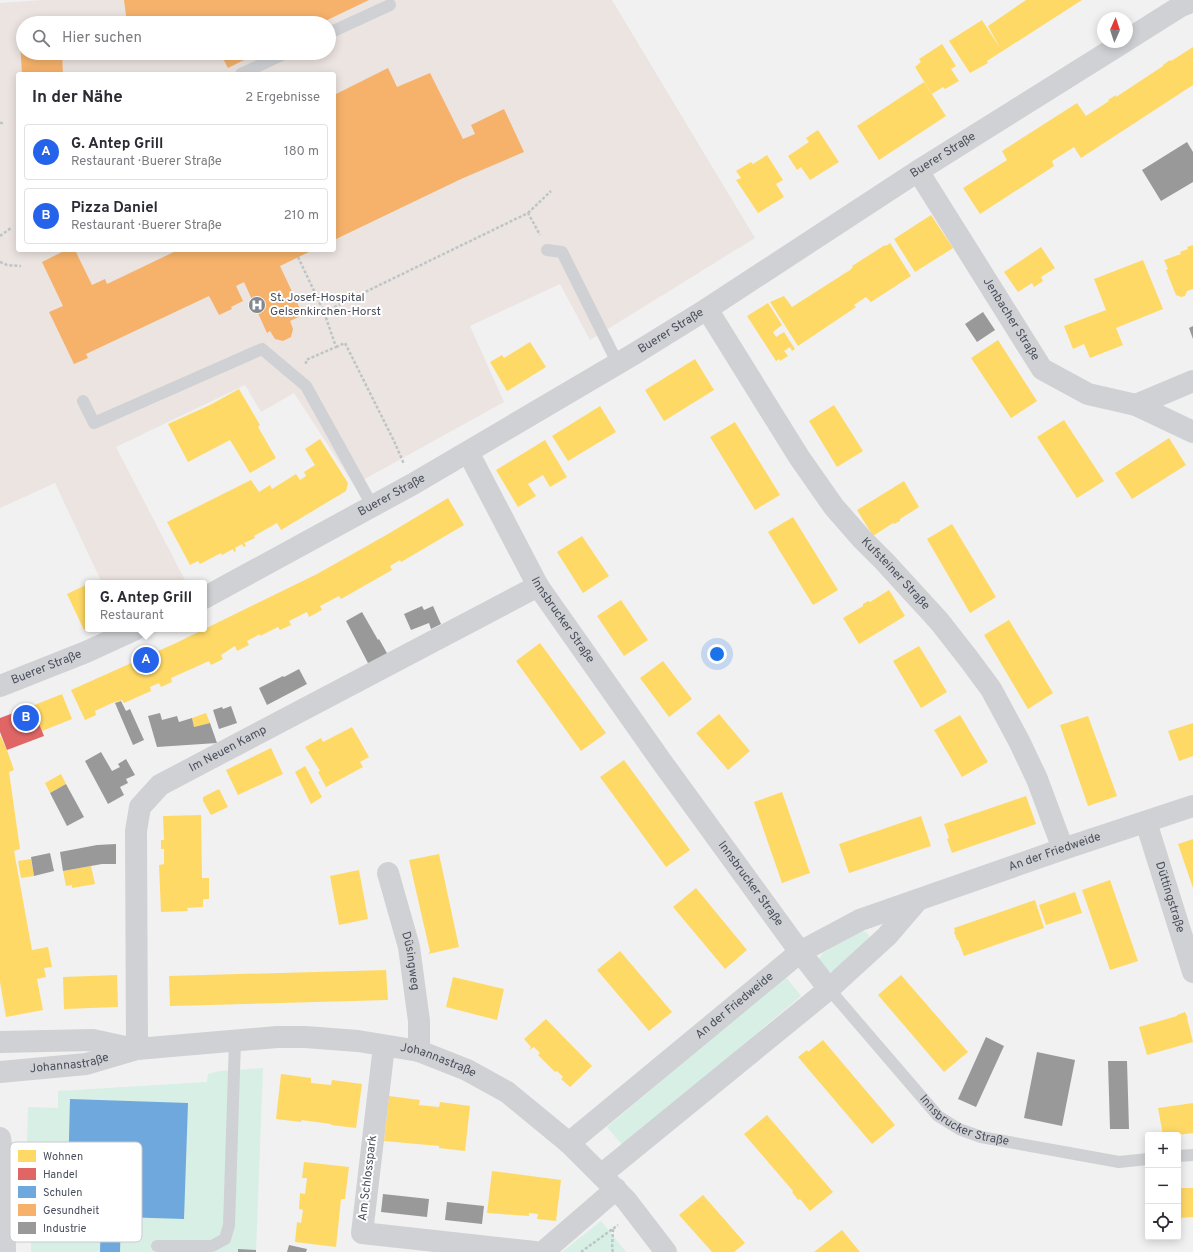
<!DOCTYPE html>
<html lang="de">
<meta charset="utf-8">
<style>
:root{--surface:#fff;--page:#f2f2f3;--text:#2b2b33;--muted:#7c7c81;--line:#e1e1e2;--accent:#2563eb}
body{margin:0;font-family:Overpass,sans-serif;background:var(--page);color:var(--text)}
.controls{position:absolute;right:12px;bottom:12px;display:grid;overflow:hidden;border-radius:4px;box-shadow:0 2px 10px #0003}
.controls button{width:36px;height:36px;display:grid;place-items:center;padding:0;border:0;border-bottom:1px solid var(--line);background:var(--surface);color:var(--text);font:20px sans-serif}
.compass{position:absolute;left:1097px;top:12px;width:36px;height:36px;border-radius:50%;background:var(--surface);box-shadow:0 2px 10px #0003;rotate:3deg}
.you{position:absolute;left:717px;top:654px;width:14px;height:14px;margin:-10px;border:3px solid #fff;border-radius:50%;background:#1a73e8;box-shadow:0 0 0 6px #1a73e833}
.badge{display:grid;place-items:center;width:26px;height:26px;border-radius:50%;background:var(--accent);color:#fff;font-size:13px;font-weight:700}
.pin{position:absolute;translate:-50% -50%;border:2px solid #fff;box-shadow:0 1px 4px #0006}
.popup{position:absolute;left:85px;top:580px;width:122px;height:52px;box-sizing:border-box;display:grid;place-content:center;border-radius:4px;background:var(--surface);filter:drop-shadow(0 1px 3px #0005);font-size:13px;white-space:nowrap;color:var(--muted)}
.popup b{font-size:15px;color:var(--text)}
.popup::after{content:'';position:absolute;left:50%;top:100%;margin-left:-8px;border:8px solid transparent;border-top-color:var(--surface)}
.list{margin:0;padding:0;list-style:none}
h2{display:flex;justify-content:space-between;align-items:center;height:52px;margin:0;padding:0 16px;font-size:17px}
h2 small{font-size:13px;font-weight:400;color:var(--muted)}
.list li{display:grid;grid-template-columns:26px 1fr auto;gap:12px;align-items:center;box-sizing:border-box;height:56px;margin:0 8px 8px;padding:0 8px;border:1px solid var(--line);border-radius:4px}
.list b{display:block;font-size:15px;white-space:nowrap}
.list p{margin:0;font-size:13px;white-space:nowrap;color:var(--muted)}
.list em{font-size:13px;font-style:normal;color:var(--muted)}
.icon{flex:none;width:22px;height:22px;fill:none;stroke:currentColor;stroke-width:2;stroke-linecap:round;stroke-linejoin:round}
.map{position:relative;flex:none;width:1193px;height:1252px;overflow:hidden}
.search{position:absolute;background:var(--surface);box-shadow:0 2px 10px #0003;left:16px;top:16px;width:320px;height:44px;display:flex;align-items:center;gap:10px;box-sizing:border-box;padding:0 14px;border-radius:22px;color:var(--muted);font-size:15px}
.panel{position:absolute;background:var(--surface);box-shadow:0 2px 10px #0003;left:16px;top:72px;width:320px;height:180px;border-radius:4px}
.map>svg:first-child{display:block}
.medical{fill:#ece4e1;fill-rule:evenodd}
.green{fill:#d7efe5}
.homes{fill:#ffd966}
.shops{fill:#e06666}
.schools{fill:#6fa8dc}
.health{fill:#f6b26b}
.industry{fill:#999}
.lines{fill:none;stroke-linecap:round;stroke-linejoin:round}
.path{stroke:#bcc6c6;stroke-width:2.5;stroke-dasharray:3 2;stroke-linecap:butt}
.service{stroke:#d0d1d4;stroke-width:12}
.minor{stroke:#d0d1d4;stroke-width:22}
.secondary{stroke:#d0d2d5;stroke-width:22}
.labels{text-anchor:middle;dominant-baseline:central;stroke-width:4;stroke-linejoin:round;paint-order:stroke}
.street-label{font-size:12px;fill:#494f5c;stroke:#fff}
.poi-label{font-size:12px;fill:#494f5c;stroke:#fff;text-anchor:start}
.key{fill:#fff;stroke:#c8cace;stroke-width:1}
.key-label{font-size:11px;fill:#494f5c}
</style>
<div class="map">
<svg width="1193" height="1252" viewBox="0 0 1193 1252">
<rect width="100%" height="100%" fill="#f1f1f1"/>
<path class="medical" d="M42 0H612L755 238 590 340 560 284 470 326 504 402 354 485 294 393 261 412 245 385 116 447 186 582 184 583H102L55 483 0 508V3ZM23 23H329V53H23ZM18 74H334V250H18Z"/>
<path class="green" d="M864 931 866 932 869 935 868 939 833 971 830 972 818 960 823 953 859 932Z
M785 976 801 996 623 1146 607 1127Z
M263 1068 256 1252H31L32 1160 27 1145 28 1107 58 1108V1091L207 1082 208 1074 220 1071Z
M601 1221 626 1252H562Z"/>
<path class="homes" d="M1026 0H1082L987 61 988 63 970 73 949 41 982 20 1000 48 988 26Z
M942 44 956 66 951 69 959 81 945 89 943 87 932 94 915 67 921 62 919 59Z
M1193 47V85L1081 158 1074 147 1052 161 1054 166 980 214 963 188 1007 160 1002 151 1077 103 1086 116 1109 101 1108 100 1116 95V97L1163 66V65L1170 60 1171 61Z
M924 82 946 116 879 160 857 126Z
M818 130 839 162 810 180 801 167 797 170 788 156 809 142 806 138Z
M767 155 783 180 776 184 784 197 758 213 736 180 741 178 736 171 751 162 753 164Z
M931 215 953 248 915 272 894 239Z
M890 243 911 276 871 302 866 297 854 305 856 307 798 346 770 302 784 296 792 307 850 270 853 267 852 266 885 245 886 246Z
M1193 245V289L1187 291 1185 296 1181 297 1176 295 1166 270 1168 269 1164 260 1181 254 1180 252 1188 249 1187 247Z
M1041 247 1055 268 1041 277 1043 281 1034 287 1032 283 1018 292 1004 272Z
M1143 260 1163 309 1116 328 1123 345 1090 358 1084 344 1073 349 1064 326 1106 310 1094 279Z
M768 303 782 325 773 332 776 337 784 332 795 349 792 351 790 347 784 351 788 356 780 361 779 359 776 361 747 316Z
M998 340 1037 401 1011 418 971 358Z
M530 342 546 367 507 391 490 362 502 355 504 358Z
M695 359 714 390 664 421 645 390Z
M239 389 260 425 258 427 276 458 250 473 230 440 188 462 168 424 210 405Z
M834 405 863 451 837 467 809 421Z
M600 406 616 432 568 461 552 436Z
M1064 420 1104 481 1077 498 1037 437Z
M735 422 780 495 755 510 710 437Z
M1169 438 1186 465 1132 499 1115 473Z
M320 439 348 483 346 491 281 530 277 523 254 536 255 538 244 543 246 546 244 547 242 544 235 548 236 551 234 552 233 549 222 555 221 553 200 564 198 561 190 565 167 522 251 480 259 492 270 485 272 489 296 474 300 480 306 476 304 472 315 465 305 449Z
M545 440 567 477 550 487 543 475 528 484 536 496 518 507 496 470Z
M904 481 919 507 900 519V521L894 524 893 523 873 536 857 510Z
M448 498 464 525 401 562 400 560 390 566 392 570 341 599 339 596 320 606 322 610 309 617 307 612 289 621 291 625 280 630 278 627 260 636V634L247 641 249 645 237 651 235 646 221 655 223 659 211 665 209 661 171 678 172 682 161 687 159 683 150 687 151 691 124 703 122 700 112 703 95 711 96 715 85 720 71 690 176 643 317 574 388 534Z
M793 517 838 590 813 605 768 532Z
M952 524 996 597 970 613 927 539Z
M582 536 609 576 583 593 557 552Z
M88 584V627L84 630 67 594Z
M889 590 905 616 859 644 843 618 863 606V604L868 601 870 602Z
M621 600 648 640 624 656 597 616Z
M1009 620 1053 693 1028 709 984 635Z
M540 643 606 733 581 751 516 661Z
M919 646 947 692 921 708 893 661Z
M663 661 692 699 669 717 640 678Z
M62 694 72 719 42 731 32 706Z
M206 713 210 723 194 727 192 718Z
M719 714 750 751 728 770 696 733Z
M960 715 988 762 962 777 934 730Z
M1088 716 1117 796 1088 806 1060 725Z
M1193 723V756L1179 761 1168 731Z
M352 727 369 757 360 762 363 767 326 787 318 772 320 771 305 747 321 738 323 742Z
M0 735 7 750 14 770 9 772 20 849 14 851 32 950 48 947 52 967 44 968 46 977 37 979 43 1010 6 1017 0 982Z
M271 748 283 774 238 795 226 770Z
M624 760 690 850 666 867 600 777Z
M305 766 322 797 311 804 295 772Z
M61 774 66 784 50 793 45 783Z
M219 789 228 807 211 815 203 801V797Z
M782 792 810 873 782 883 754 802Z
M1026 796 1036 824 952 853 947 839 949 838 944 824Z
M201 815 202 878H209V899H203V907L187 908 188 911 161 912 159 865 164 864V849H161V840H164L163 816Z
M921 816 931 846 849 873 839 844Z
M1193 839V888L1178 844Z
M439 854 459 947 428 954 430 952 409 860Z
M31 859 34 876 21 878 18 861Z
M91 866 95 884 72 888V885L66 886 63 871Z
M359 870 368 919 339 925 330 876Z
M1110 880 1138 961 1110 970 1082 890Z
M696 888 747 950 725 969 673 907Z
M1075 892 1082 913 1046 925 1039 905Z
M1035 900 1044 928 964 956 958 940H957L954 932 955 931 954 928Z
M620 951 672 1012 649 1031 597 970Z
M386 970 388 1000 170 1006 169 976Z
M117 975 118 1007 64 1009 63 977Z
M901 975 968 1052 944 1072 878 995Z
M453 977 504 989 497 1020 446 1007Z
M1185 1012 1188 1018H1187L1193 1042 1147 1055 1139 1027 1177 1016V1015Z
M546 1019 592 1066 570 1087 561 1079 563 1077 557 1071 555 1072 538 1055 540 1053 534 1047 529 1050 531 1047 524 1039Z
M823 1040 895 1125 872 1144 798 1057 807 1050 808 1052Z
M281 1074 311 1078V1083L331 1085 332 1080 362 1084 356 1128 331 1125V1124L316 1122 302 1120 301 1122 276 1119Z
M389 1096 420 1100 419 1105 439 1107 440 1102 470 1106 465 1151 439 1148V1146L384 1141Z
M1193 1103V1133L1178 1135H1163L1158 1108Z
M767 1115 833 1192 810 1211 800 1199 798 1200 792 1192 793 1191 744 1134Z
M304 1162 349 1167 345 1199H341L336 1247 295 1242 297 1222 301 1223 303 1210 299 1209 300 1193 305 1194 307 1178H302Z
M492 1171 561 1180 556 1221 537 1219 538 1214 529 1213V1216L487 1213Z
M1178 1188H1193V1217L1178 1218Z
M703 1195 745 1243 734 1252H712L679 1215Z
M842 1230 860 1252H814Z"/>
<path class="shops" d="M32 706 44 736 7 750 0 732V718Z"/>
<path class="schools" d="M70 1099 188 1103 184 1219 121 1217 120 1252H100L101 1217 67 1216Z"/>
<path class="health" d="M124 0H369L321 23H206L204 20 149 23H127Z
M20 41H23V53H62L63 74H22Z
M220 53H258L228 68Z
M388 68 397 87 430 73 463 139 475 134 471 125 504 109 524 152 461 179 334 240V95Z
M66 250H75L92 285 105 279 107 284 178 250H313L280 266 303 315 290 321 293 329 291 337 283 341 275 339 270 331 267 333 244 282 236 286 243 301 231 307 232 309 219 315 209 296 86 354 88 358 74 364 49 312 63 306 42 262Z"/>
<path class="industry" d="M1187 142 1193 152V182L1161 201 1142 170Z
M983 312 995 330 977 342 965 324Z
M1193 326V339L1189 328Z
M422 606 424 610 433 606 441 624 431 629 429 623 411 630 404 614Z
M362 612 378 640 379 639 388 655 369 665 346 621Z
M299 669 307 684 267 705 259 688 283 676 284 677Z
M121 701 126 711 130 709 144 740 133 745 115 703Z
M231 706 237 723 219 729 213 710 222 707 223 709Z
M160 713 162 720 177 716 179 722 192 718 194 727 210 723 217 743 157 747 148 716Z
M101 752 112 771 120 767 118 764 126 759 135 775 126 779 128 783 120 787 124 795 108 804 85 761Z
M66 784 84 817 67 826 50 793Z
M116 844V864H102L63 871 60 852 97 845Z
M50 853 54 871 34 876 31 857Z
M986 1037 1004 1046 976 1107 958 1099Z
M1037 1052 1075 1060 1062 1126 1024 1118Z
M1108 1061H1127L1129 1129H1110Z
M383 1194 429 1199 427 1217 381 1212Z
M447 1202 484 1206 482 1224 445 1220Z
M289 1245 307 1249 306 1252H287Z
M238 1249 256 1250V1252H238Z"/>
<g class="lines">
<path class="path" d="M0 123H3
M528 213 551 191
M0 236 11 228
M298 257 324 312
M0 262 7 265 21 266
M336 347 345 343 394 441 404 464
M306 364V360L336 347 324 312 528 213 540 235
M581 1252 618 1225
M613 1252 612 1249 613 1229"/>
<g class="service">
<path d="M329 33 390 5"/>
<path d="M241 74 286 53"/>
<path d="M547 250 562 252 618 364"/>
<path d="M83 401 94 423 262 349 306 386 373 507"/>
<path id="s1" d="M829 989 938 1116 959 1129 981 1137 1119 1162 1148 1159"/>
<path d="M1178 1156 1193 1155"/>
<path d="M157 1246H212L225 1239 229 1225 235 1041"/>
</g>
<g class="minor">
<path d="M1127 40 1181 6 1193 1"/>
<path id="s2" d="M918 171 1042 369 1088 394 1136 405 1193 432"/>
<path id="s3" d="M707 309 799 457 834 507 862 539 884 561 939 621 968 658 991 689 1019 741 1037 779 1063 849"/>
<path d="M1136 405 1193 381"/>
<path id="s4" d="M468 452 538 586 664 765 800 952 829 989"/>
<path id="s5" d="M204 598 413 484 634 354 707 309 918 171 1124 42"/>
<path id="s6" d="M0 686 86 652 136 629"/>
<path id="s7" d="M1146 822 1193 972"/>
<path id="s8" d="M388 873 409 947 419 1021V1051"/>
<path d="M0 1042 93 1040 134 1049"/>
<path d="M384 1046 362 1233 535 1252"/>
<path id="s9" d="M137 1049 136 831 140 807 160 785 538 586"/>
<path id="s10" d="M0 1072 86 1064 137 1049 277 1037H305L358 1041 419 1051 467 1070 507 1092 569 1143 626 1200 666 1252"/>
<path id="s11" d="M569 1143 800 952 860 920 1063 849 1193 806"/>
<path d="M601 1175 829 989 887 936 917 901"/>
<path d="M543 1252 616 1189"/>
</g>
<path class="secondary" d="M0 1138 4 1168 5 1252"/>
</g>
<defs>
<g id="hospital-disc" transform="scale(0.9)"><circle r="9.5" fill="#848890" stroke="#fff"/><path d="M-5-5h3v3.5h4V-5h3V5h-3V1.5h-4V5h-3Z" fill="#fff"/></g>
</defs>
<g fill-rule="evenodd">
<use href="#hospital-disc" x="257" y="305"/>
</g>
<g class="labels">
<g class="street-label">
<text stroke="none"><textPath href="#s5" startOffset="862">Buerer Straße</textPath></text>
<text stroke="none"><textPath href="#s2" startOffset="175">Jenbacher Straße</textPath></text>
<text stroke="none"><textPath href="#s5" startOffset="538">Buerer Straße</textPath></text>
<text stroke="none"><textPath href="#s5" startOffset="214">Buerer Straße</textPath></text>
<text stroke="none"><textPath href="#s3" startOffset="326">Kufsteiner Straße</textPath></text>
<text stroke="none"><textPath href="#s4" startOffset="193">Innsbrucker Straße</textPath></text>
<text stroke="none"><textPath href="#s6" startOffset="50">Buerer Straße</textPath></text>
<text stroke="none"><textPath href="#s9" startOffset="349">Im Neuen Kamp</textPath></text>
<text stroke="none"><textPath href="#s11" startOffset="574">An der Friedweide</textPath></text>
<text stroke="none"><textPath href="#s4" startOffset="517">Innsbrucker Straße</textPath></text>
<text stroke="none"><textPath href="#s7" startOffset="79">Düttingstraße</textPath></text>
<text stroke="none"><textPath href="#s8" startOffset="91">Düsingweg</textPath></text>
<text stroke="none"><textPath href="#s11" startOffset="215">An der Friedweide</textPath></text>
<text stroke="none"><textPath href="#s10" startOffset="444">Johannastraße</textPath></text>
<text stroke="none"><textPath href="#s10" startOffset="70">Johannastraße</textPath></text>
<text stroke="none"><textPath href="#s1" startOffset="193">Innsbrucker Straße</textPath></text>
<text transform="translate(368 1178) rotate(-83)">Am Schlosspark</text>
</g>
<g class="poi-label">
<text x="270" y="298">St. Josef-Hospital<tspan x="270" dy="14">Gelsenkirchen-Horst</tspan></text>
</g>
</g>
<rect x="10" y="1142" width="132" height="100" rx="6" class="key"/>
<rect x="18" y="1150" width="18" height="12" fill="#ffd966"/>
<rect x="18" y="1168" width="18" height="12" fill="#e06666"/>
<rect x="18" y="1186" width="18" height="12" fill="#6fa8dc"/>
<rect x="18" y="1204" width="18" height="12" fill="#f6b26b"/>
<rect x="18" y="1222" width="18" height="12" fill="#999"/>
<g class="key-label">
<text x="43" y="1160">Wohnen</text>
<text x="43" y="1178">Handel</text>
<text x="43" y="1196">Schulen</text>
<text x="43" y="1214">Gesundheit</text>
<text x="43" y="1232">Industrie</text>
</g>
</svg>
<div class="controls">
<button>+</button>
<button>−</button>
<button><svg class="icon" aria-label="locate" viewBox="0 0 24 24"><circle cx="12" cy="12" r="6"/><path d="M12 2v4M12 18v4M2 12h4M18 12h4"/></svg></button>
</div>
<svg class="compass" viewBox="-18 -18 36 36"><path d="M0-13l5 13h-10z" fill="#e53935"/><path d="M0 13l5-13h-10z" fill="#7c7c81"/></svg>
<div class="you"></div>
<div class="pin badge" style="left:146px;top:660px">A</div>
<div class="popup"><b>G. Antep Grill</b>Restaurant</div>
<div class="pin badge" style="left:26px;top:718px">B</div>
<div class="search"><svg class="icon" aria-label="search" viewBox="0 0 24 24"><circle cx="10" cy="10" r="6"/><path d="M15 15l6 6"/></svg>Hier suchen</div>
<section class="panel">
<h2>In der Nähe<small>2 Ergebnisse</small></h2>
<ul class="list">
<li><span class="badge">A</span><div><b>G. Antep Grill</b><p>Restaurant · Buerer Straße</p></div><em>180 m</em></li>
<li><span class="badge">B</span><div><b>Pizza Daniel</b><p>Restaurant · Buerer Straße</p></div><em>210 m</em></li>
</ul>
</section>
</div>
